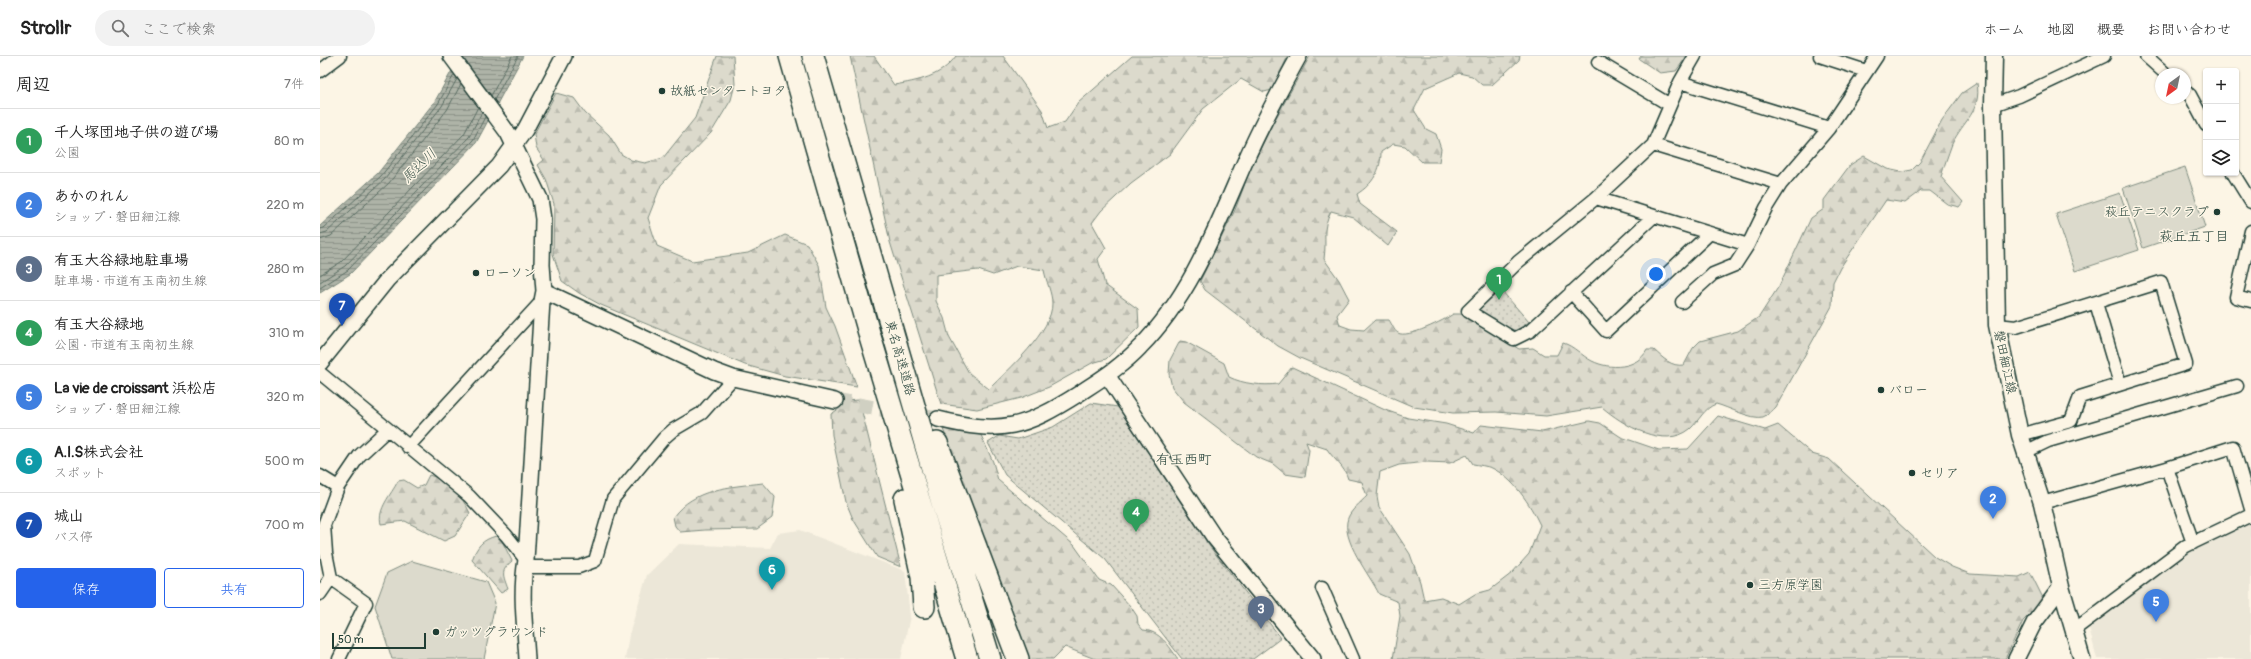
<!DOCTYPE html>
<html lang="ja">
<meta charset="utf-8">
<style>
:root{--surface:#fff;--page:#f2f2f2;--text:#222;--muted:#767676;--line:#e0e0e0;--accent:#2563eb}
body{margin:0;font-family:Pangolin,"Klee One",sans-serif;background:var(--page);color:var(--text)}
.controls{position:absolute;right:12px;top:12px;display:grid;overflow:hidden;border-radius:4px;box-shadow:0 1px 3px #0004}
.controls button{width:36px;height:36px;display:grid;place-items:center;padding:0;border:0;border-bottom:1px solid var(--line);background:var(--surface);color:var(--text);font:20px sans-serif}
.compass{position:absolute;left:1835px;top:12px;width:36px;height:36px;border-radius:50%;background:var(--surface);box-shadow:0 1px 3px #0004;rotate:213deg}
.scale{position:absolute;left:12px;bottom:10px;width:94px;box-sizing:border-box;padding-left:4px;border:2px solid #1f3d34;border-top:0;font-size:11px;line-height:14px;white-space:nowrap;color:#1f3d34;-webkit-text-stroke:3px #fcf5e5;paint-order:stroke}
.you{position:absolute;left:1336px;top:218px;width:14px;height:14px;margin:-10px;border:3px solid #fff;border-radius:50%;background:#1a73e8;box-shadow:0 0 0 6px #1a73e833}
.badge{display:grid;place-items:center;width:26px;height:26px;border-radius:50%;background:var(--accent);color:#fff;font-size:13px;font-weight:700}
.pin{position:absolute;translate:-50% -33px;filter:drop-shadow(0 1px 2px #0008)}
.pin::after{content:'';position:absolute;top:21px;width:14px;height:12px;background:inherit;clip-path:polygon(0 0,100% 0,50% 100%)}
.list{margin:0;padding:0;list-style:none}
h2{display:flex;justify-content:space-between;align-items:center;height:52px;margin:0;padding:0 16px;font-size:17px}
h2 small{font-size:13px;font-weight:400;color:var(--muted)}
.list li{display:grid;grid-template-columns:26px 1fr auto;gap:12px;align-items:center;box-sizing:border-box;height:64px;padding:0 16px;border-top:1px solid var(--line)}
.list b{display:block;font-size:15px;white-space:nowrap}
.list p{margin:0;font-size:13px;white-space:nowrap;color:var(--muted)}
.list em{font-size:13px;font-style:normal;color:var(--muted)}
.actions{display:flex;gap:8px;padding:12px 16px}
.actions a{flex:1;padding:9px 0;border:1px solid var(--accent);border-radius:4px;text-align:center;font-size:14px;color:var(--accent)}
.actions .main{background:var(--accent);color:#fff}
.icon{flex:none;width:22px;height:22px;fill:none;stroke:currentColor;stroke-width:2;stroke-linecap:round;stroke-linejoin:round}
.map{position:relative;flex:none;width:1931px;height:603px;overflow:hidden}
header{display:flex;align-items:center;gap:24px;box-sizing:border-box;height:56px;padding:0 20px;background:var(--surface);border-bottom:1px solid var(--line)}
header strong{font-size:19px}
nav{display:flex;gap:22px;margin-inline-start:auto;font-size:14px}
.search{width:280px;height:36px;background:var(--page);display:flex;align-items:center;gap:10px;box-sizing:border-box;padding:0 14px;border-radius:22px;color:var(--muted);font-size:15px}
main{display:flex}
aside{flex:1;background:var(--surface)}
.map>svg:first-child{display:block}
.built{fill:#ece7d8}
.forest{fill:url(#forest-firs);stroke:#7e8c80;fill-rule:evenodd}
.park{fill:url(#park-dots);stroke:#7e8c80}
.pitch{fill:#dcdacc;stroke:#7e8c80}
.water{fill:url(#water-rules);stroke:#758479}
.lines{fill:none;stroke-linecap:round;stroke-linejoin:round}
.shore{stroke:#586c62;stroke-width:1}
.tertiary-tunnel{stroke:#d0d0c2;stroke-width:15;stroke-dasharray:15 8;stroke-linecap:butt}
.minor-casing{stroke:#1f3d34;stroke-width:15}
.tertiary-casing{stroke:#1f3d34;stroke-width:18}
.secondary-casing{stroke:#1f3d34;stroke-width:19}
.motorway-casing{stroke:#1f3d34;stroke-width:24}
.minor{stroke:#fcf5e5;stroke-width:12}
.tertiary{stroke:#fcf5e5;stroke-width:15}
.secondary{stroke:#fcf5e5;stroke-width:16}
.motorway{stroke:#fcf5e5;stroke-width:21}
.poi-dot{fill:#1f3d34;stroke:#fcf5e5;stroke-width:1.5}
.labels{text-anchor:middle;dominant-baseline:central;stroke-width:3;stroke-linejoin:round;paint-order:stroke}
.poi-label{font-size:13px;fill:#1f3d34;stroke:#fcf5e5;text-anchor:start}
.street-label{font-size:13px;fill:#1f3d34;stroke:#fcf5e5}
.water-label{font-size:14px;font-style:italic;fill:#435a51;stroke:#fcf5e5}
.neighbourhood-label{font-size:14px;fill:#1f3d34;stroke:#fcf5e5}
</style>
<header>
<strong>Strollr</strong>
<div class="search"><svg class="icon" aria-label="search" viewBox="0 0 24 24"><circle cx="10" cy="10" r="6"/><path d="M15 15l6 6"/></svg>ここで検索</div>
<nav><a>ホーム</a><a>地図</a><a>概要</a><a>お問い合わせ</a></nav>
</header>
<main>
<aside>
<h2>周辺<small>7件</small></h2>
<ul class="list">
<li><span class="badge" style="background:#2e9e5b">1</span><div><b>千人塚団地子供の遊び場</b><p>公園</p></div><em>80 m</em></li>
<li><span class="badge" style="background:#3f7fe0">2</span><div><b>あかのれん</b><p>ショップ · 磐田細江線</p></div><em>220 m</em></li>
<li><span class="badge" style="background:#5c6f8a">3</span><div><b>有玉大谷緑地駐車場</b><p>駐車場 · 市道有玉南初生線</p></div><em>280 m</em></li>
<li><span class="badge" style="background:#2e9e5b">4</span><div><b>有玉大谷緑地</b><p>公園 · 市道有玉南初生線</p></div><em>310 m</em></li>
<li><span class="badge" style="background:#3f7fe0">5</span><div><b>La vie de croissant 浜松店</b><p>ショップ · 磐田細江線</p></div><em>320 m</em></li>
<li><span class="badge" style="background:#0f9aa8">6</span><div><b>A.I.S株式会社</b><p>スポット</p></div><em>500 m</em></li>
<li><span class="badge" style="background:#1a4fb4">7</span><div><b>城山</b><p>バス停</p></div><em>700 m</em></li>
</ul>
<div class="actions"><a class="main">保存</a><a>共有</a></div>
</aside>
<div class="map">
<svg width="1931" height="603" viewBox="0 0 1931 603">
<defs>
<pattern id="forest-firs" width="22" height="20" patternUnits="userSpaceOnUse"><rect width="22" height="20" fill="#dcdacc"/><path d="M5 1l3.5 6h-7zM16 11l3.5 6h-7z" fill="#bcbcb0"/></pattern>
<pattern id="park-dots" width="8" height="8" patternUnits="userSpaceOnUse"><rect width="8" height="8" fill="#dcdacc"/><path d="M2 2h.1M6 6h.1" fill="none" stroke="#bcbcb0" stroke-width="1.8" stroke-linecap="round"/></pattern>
<pattern id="water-rules" width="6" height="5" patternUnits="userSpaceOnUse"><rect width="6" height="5" fill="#aeb3a7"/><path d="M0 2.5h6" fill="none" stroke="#8d9389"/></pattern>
</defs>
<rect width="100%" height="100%" fill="#fcf5e5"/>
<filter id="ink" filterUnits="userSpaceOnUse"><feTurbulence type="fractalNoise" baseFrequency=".025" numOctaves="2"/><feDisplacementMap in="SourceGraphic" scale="8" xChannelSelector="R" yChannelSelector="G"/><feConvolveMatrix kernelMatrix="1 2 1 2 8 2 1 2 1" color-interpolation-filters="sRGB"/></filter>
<g filter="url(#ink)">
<path class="built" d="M1931 465V603H1777L1768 568 1867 494Z
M480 474 585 515 590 560 581 603H305L309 579 327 519 359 488 450 492 458 477Z"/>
<path class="forest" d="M397 0H413L415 28 411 44 391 77 341 129 328 162 337 190 372 205 428 197 465 179 487 188 499 209 506 251 515 270 537 331 465 320 425 309 281 249 259 237 242 225 233 198 234 148 226 123 218 109 224 104 216 92 214 78 236 37 254 42 265 57 289 79 301 98 311 104 325 107 343 102 375 62Z
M530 0H554L574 29C598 25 621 21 636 0H683L722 54 728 72 745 66 758 47 812 0H968L952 34 944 36 921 23 883 53 850 98 811 127 781 155 772 167 786 192 778 203 785 229 818 253 819 271 786 303 772 307 729 331 701 342 657 353 621 348 570 186ZM697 210 724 214C726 225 732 237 732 247 733 275 688 314 669 333L649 317 629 281 624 262 616 245V219L658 214 673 219Z
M990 0H1200L1199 4 1172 29H1162L1152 20 1139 17 1105 32 1094 54 1106 73 1116 78 1121 93 1119 106H1102L1085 90 1073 88 1061 96C1061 114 1053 128 1037 138L1040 148 1077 176 1068 190 1033 161 1011 155C1001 174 1007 182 1004 203L1019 224 1029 243 1017 259 1020 269 1031 273 1044 274 1055 264H1069C1072 268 1074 275 1078 277 1087 283 1125 264 1133 258H1141L1199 293 1213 292 1224 299H1237L1243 287C1254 290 1262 300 1272 305 1290 314 1317 313 1327 294H1334C1343 302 1351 311 1364 309L1373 292 1380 285 1418 275 1439 261 1459 230 1491 162 1504 153V144L1530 109 1544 100 1567 113 1581 116 1592 114 1600 106 1622 64 1642 37 1657 27C1662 55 1643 65 1632 88 1628 99 1624 110 1621 121L1643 146 1639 151 1627 148 1610 135H1601L1585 147 1566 144 1520 212 1513 226 1512 250 1456 351C1453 354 1448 359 1443 361 1432 364 1408 351 1396 348 1384 352 1379 365 1370 373 1344 394 1303 369 1282 351L1226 360 1176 356 1133 357 1094 351 980 302 958 290 885 234 880 225 915 154 930 114 952 69Z
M1321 0H1367L1356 15 1340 17 1319 3Z
M860 285 866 286 904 307 909 321C923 328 943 330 958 328L972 311 1065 354 1088 362 1126 368 1154 377 1161 369 1222 376 1269 365 1280 367 1301 381 1339 394 1368 393 1398 360 1445 374 1458 369 1492 398 1509 403 1615 501 1632 511 1650 518 1699 521 1710 516 1724 544 1703 565 1685 603H1073L1080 560 1078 546 1059 538C1050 519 1020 483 1028 462 1031 454 1041 446 1047 440L1042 426 1028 423C1025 411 1014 404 1007 393L986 386 989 394 985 421 965 418 953 408 936 401 864 346 852 331 849 318 850 304ZM1147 399 1153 408C1159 409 1166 410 1172 412 1194 423 1210 448 1220 469L1209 498 1192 517 1170 534 1155 538 1139 548 1121 541 1104 544 1100 526 1090 498 1059 451 1057 440 1060 416 1079 409 1107 406 1130 407Z
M539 344 581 511 557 501 533 463 526 446 512 379 511 358 522 351 524 345Z
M623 373 661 379 673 406 678 424 754 489 779 524 791 529 811 551 817 560 818 568 823 574C840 575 849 590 858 603H775L745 591 733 603H707Z
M109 419C128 424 142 440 150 457L135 480 124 485 85 465 61 468C57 453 71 439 78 425L84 424 97 432 104 429Z
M443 427 455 441 452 462 437 473 385 474 360 476 355 470 353 461C374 432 410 431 443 427Z
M176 480 182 485 192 505C180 515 183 519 188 533L181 537 152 504C157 490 162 484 176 480Z"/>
<path class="park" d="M1181 234 1209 266 1194 276 1157 255Z
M771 347 798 351 890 491 961 582 933 603H862L785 503 685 419 668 387 679 380 698 383 733 371Z"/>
<path class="pitch" d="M1865 111 1885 171 1823 192 1803 132Z
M1800 137 1819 194 1755 215 1736 158Z
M92 505 166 526 175 547 164 603H72L55 550 67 517Z"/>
<path class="water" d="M140 0H203L156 87 30 218 0 237V170L58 117 115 45Z"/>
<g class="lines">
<path class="shore" d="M171 40 192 0
M174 44 198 0
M0 173 4 172 61 120 118 48 134 19
M0 178 7 176 65 123 122 50 137 23
M0 184 11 180 69 127 127 54 141 28
M0 219 21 206 144 78 158 51
M0 226 25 210 149 81 162 56
M0 232 28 214 153 84 165 61"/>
<path class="tertiary-tunnel" d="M515 345 618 363"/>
<g class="minor-casing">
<path id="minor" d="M1500 0 1546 15
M1826 0 1846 18
M1278 6 1350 49
M0 15 20 0
M1360 26 1509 72
M1865 35 1870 39 1886 69
M1673 49 1699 40 1784 0
M1333 89 1461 128
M1913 117 1931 146
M1276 142 1428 189 1446 152 1461 128 1509 72 1557 0
M1334 160 1210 275 1194 283 1148 255 1198 206 1276 142 1333 89 1360 26 1375 0
M1931 175 1916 241 1931 245
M1251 236 1286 275 1390 177
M1362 246 1393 218 1415 209 1428 189
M1776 247 1800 328
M1677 269 1696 271 1841 226 1866 308 1760 341 1751 365 1700 379
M0 317 149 440 186 479 206 504
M88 391 222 245
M1705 396 1728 385 1917 330
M1847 412 1873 487
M0 420 18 431
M1722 447 1847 412 1913 391 1931 453
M205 511H259L275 505 293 443 344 382 353 374 382 357 413 322
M1002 532 1033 603
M0 538 11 522
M1754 574 1866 490 1931 459
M19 603 46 547 11 522 6 497 4 469 18 431 39 400 68 373"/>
</g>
<g class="tertiary-casing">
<path id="tertiary" d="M131 0 188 77 220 143 223 163 222 209 224 235 222 245 206 504C200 539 205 568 207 603
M224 235 394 315 413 322 515 345
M0 307 67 224 179 110 205 74 244 0
M787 319 894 481 993 603
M618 363C682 379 705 372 760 337 781 323 802 310 820 291 870 241 896 172 924 108 940 71 959 36 979 0
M1696 603 1714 567 1741 531"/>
</g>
<g class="secondary-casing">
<path id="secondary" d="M1674 0 1673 49 1677 269 1700 379 1722 447 1741 531 1762 603"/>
</g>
<g class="motorway-casing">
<path id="motorway" d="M470 0 549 277 647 603
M493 0 623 450 670 603
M617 387 698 603
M585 443 602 521 604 551"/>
</g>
<use href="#minor" class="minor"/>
<use href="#tertiary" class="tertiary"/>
<use href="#secondary" class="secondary"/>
<use href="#motorway" class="motorway"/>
</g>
</g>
<g class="poi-dot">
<circle cx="342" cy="35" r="4"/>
<circle cx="1897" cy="156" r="4"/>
<circle cx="156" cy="217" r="4"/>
<circle cx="1561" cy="334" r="4"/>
<circle cx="1592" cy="417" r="4"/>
<circle cx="1430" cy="529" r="4"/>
<circle cx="116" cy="576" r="4"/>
</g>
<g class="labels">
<g class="poi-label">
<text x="350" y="35">故紙センタートヨタ</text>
<text x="1889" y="156" text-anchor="end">萩丘テニスクラブ</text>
<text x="164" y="217">ローソン</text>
<text x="1569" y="334">バロー</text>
<text x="1600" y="417">セリア</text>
<text x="1438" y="529">三方原学園</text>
<text x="124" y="576">ガッツグラウンド</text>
</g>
<g class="street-label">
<text transform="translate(580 302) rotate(74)">東名高速道路</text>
<text transform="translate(1685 306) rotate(78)">磐田細江線</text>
</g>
<g class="water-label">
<text transform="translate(99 110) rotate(-45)">馬込川</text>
</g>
<g class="neighbourhood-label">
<text x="1874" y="180">萩丘五丁目</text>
<text x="864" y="403">有玉西町</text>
</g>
</g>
</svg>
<div class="controls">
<button>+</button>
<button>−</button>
<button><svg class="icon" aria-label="layers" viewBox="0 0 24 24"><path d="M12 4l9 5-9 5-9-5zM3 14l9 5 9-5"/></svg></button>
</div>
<svg class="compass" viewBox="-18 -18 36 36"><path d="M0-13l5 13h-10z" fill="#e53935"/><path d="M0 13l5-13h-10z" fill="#767676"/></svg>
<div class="scale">50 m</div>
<div class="you"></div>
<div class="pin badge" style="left:1179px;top:244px;background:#2e9e5b">1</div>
<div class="pin badge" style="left:1673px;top:463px;background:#3f7fe0">2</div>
<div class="pin badge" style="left:941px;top:573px;background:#5c6f8a">3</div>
<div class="pin badge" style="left:816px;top:476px;background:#2e9e5b">4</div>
<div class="pin badge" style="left:1836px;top:566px;background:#3f7fe0">5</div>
<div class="pin badge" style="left:452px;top:534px;background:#0f9aa8">6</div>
<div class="pin badge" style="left:22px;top:270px;background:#1a4fb4">7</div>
</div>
</main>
